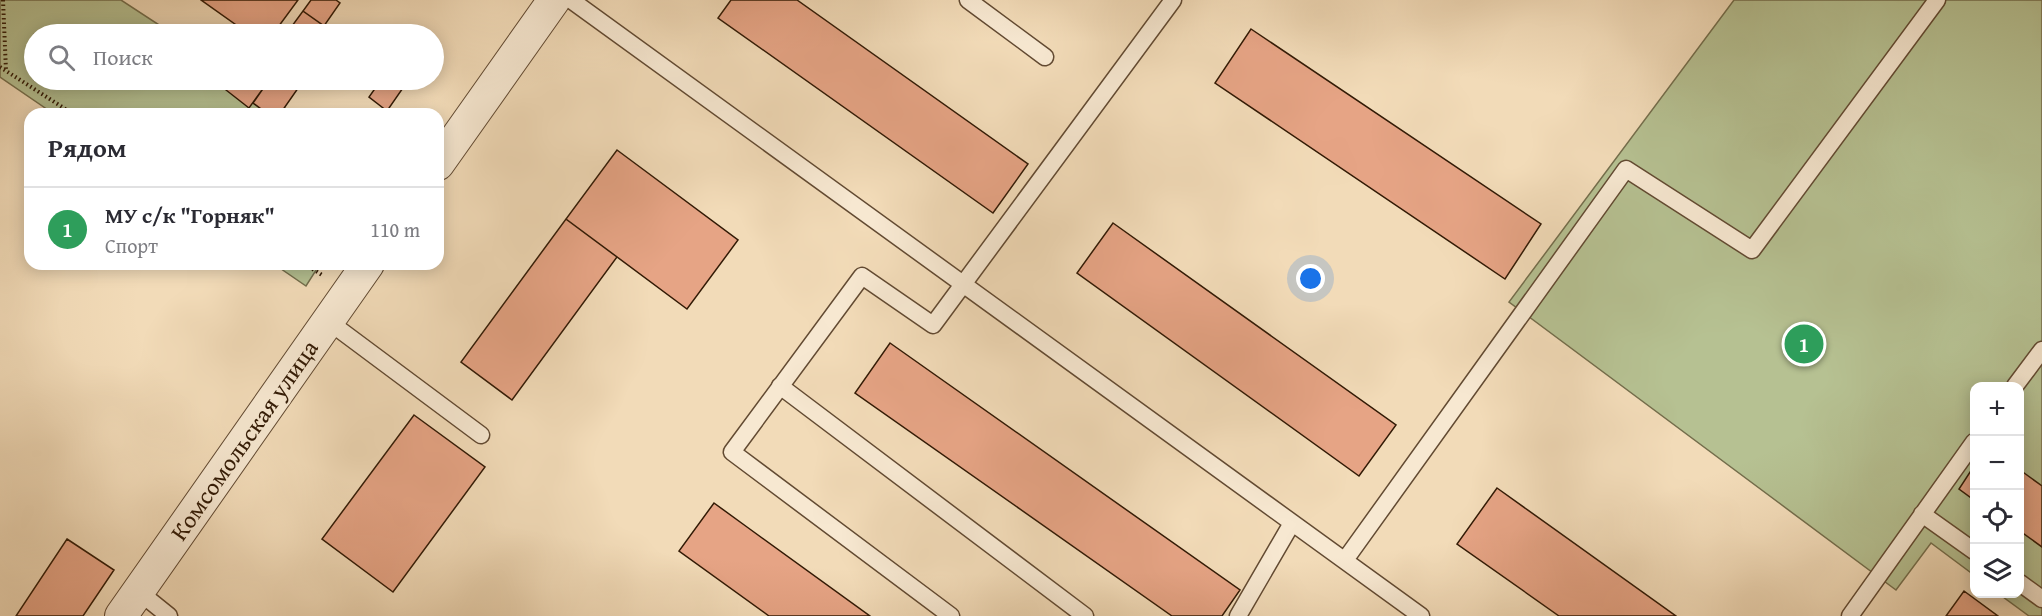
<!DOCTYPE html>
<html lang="ru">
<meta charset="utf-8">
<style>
:root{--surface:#fff;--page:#f7f7f7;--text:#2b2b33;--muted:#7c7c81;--line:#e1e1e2;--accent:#111827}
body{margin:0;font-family:"Gentium Book Plus",serif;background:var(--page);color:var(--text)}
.controls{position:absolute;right:18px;bottom:18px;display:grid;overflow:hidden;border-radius:12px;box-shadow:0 3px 15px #0003}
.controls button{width:54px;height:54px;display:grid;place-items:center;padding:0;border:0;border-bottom:2px solid var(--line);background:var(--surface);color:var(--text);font:30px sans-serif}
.you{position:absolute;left:1311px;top:279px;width:21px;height:21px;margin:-15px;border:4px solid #fff;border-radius:50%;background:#1a73e8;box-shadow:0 0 0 9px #1a73e833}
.badge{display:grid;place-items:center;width:39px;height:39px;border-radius:50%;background:var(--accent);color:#fff;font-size:20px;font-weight:700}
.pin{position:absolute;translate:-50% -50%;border:3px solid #fff;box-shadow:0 2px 6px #0006}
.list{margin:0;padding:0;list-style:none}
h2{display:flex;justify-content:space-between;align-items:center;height:78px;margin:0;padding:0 24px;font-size:26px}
h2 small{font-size:20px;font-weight:400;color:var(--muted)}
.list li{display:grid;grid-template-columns:39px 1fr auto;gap:18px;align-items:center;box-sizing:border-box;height:84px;padding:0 24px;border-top:2px solid var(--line)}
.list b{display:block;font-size:22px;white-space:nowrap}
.list p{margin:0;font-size:20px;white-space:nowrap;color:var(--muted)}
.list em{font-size:20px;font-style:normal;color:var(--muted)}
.icon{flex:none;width:33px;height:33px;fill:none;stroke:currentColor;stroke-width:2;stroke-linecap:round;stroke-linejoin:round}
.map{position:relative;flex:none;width:2042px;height:616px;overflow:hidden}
.search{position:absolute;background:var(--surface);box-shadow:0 3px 15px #0003;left:24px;top:24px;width:420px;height:66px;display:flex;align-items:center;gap:15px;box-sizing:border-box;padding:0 21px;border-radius:33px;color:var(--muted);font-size:22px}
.panel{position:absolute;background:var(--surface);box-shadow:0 3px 15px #0003;left:24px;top:108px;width:420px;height:162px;border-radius:18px}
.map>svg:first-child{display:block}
.green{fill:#b6c192;stroke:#746e4c;stroke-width:1.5}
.building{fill:#e6a485;stroke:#321a05;stroke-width:1.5}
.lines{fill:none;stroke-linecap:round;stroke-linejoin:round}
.service-casing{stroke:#624a32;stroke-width:19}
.minor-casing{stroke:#624a32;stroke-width:34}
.path{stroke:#321a05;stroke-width:4;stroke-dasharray:1.5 3;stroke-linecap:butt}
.service{stroke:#f7e8d1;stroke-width:16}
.minor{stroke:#f7e8d1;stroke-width:32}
.labels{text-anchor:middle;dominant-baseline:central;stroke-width:4.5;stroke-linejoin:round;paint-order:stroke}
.street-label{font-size:24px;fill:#321a05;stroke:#f7e8d1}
</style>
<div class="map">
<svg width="2042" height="616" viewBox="0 0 2042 616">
<rect width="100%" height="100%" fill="#f2dbb8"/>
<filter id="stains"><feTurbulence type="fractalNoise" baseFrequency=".00333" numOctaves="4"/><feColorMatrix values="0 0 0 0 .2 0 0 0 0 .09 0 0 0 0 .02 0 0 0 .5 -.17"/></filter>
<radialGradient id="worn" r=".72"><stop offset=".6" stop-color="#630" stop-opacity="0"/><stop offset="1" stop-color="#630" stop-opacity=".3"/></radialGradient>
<path class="green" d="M0 0H121L173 34H34V80H241L294 114H54L0 77Z
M1734 0H2042V616H2029L1999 594H2020V386H1974V575L1931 543 1896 590 1509 302Z
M274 264H320L306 286Z"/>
<path class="building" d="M201 0H298L273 34H249Z
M311 0H336L340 3 324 26 303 11Z
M731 0H797L1028 164 993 213 718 18Z
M303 11 324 26 318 34H294L289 30Z
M1251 29 1541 224 1505 279 1215 83Z
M234 80H261L267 83 249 108 226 90Z
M269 80H295L301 84 280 114H268L253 103Z
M381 80H397L405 85 387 111 369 97Z
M617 150 738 240 687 309 566 219Z
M566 219 617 257 512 400 461 362Z
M1113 223 1396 425 1359 476 1077 273Z
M890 343 1240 590 1222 616H1172L855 393Z
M414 415 485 467 393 592 322 539Z
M1974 466V500L1959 489Z
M2020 470 2042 486V547L2020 531Z
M1497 488 1676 616H1559L1457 544Z
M714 503 747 527 870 616H769L679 551Z
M67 539 114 570 83 616H16Z
M1964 591 1998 616H1946Z"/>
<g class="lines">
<g class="service-casing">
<path id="service" d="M571 0 1421 616
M968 0 1045 57
M328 321 481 435
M780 386 1085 616
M2015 386 2042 350
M1922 514 1974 551
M1345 560 1626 169 1752 250 1937 0
M2020 583 2042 599
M138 591 169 616
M951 616 732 452 862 276 933 325 1173 0
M1238 616 1292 523
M1850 616 1974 442"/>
</g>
<g class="minor-casing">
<path id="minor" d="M438 164 554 0
M121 616 368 264"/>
</g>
<path class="path" d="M3 0 6 71
M0 67 73 114
M305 264 322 275"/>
<use href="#service" class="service"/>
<use href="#minor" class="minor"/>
</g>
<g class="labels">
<g class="street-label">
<text transform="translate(244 440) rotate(-55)">Комсомольская улица</text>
</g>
</g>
<rect width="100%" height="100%" filter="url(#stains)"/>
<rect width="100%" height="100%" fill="url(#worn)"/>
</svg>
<div class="controls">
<button>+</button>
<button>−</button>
<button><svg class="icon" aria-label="locate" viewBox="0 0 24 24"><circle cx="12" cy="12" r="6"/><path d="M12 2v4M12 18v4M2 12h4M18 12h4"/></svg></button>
<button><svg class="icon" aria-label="layers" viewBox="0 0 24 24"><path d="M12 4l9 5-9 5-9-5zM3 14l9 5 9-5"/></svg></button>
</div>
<div class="you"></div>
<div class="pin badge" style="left:1804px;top:344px;background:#2e9e5b">1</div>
<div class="search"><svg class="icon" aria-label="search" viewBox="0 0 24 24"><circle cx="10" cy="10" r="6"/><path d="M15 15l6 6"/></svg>Поиск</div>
<section class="panel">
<h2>Рядом<small></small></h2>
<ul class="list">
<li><span class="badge" style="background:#2e9e5b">1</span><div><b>МУ с/к &quot;Горняк&quot;</b><p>Спорт</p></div><em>110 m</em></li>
</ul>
</section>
</div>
